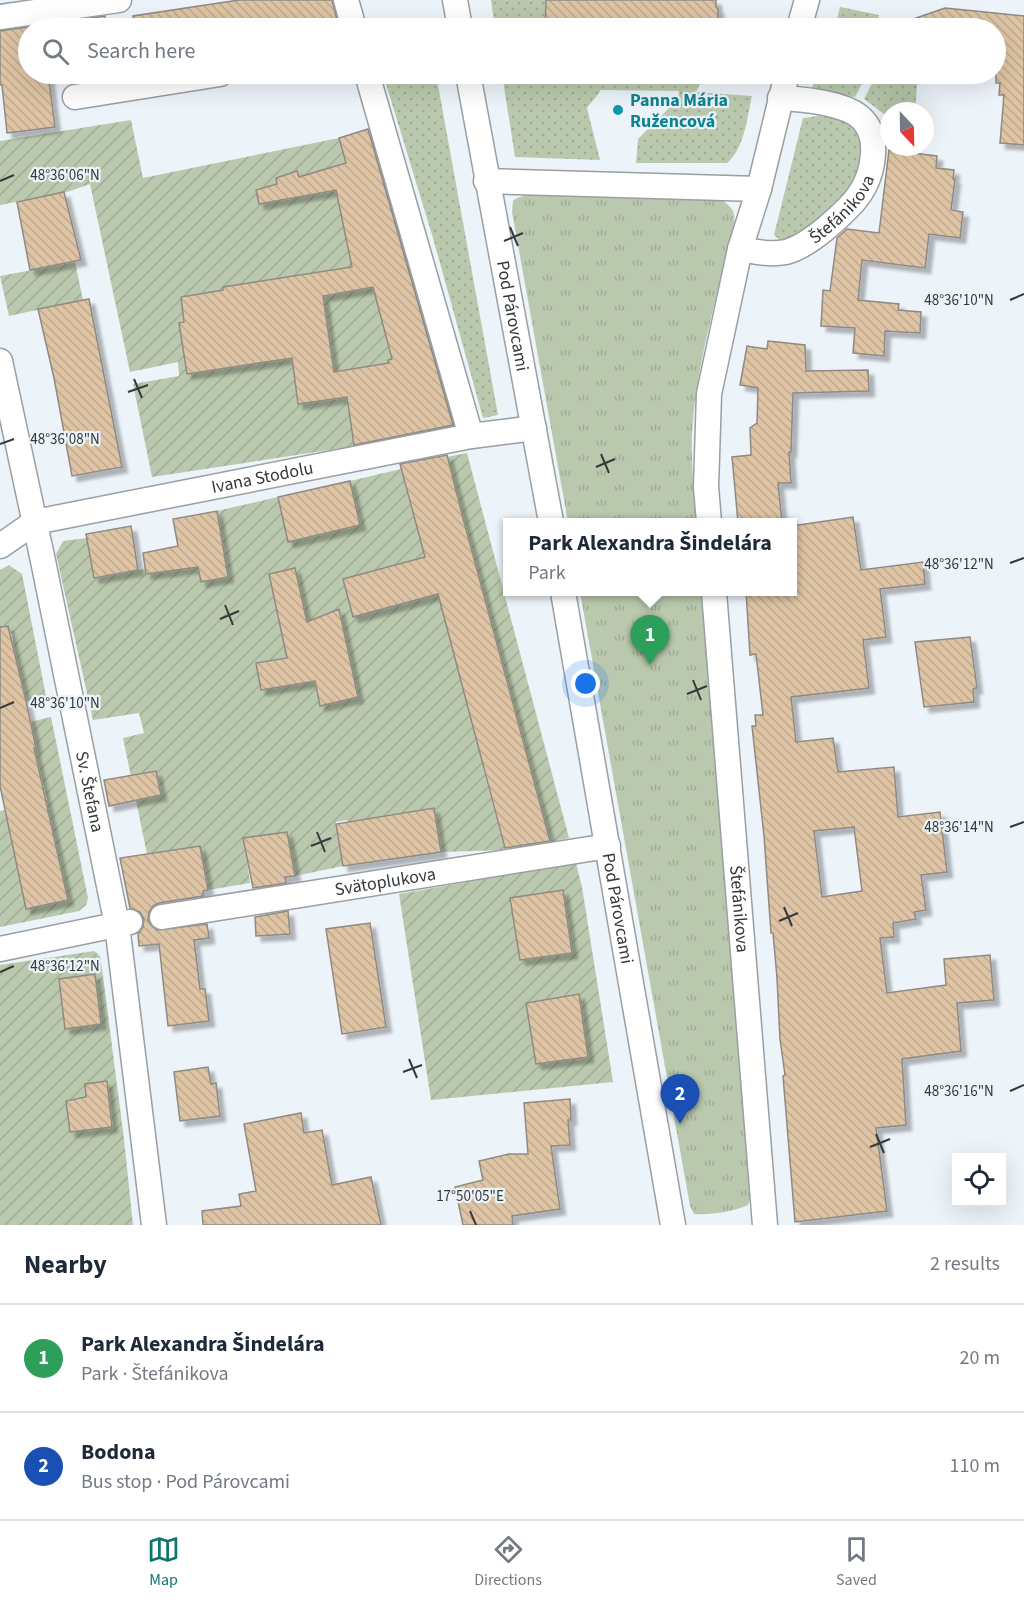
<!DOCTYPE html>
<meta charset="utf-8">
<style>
:root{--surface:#fff;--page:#f2f2f3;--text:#1f2937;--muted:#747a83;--line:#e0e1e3;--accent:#0f766e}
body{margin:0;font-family:"Source Sans 3",sans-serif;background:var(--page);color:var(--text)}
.controls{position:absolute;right:18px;bottom:18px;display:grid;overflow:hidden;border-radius:0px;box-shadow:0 6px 24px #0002}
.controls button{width:54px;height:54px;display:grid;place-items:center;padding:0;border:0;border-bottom:2px solid var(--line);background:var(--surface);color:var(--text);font:30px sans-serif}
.compass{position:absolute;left:880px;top:102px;width:54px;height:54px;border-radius:50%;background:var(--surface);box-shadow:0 6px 24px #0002;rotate:158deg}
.you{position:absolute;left:586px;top:684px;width:21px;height:21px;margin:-15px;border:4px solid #fff;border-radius:50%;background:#1a73e8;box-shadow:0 0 0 9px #1a73e833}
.badge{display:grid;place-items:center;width:39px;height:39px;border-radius:50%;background:var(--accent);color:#fff;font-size:20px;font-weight:700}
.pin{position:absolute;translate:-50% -50px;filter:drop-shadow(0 2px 3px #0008)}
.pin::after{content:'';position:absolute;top:32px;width:21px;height:18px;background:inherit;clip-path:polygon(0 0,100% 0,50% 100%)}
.popup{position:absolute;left:503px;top:518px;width:294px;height:78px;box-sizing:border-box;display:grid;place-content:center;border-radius:0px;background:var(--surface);filter:drop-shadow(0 2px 4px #0005);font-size:20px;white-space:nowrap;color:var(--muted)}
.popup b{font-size:22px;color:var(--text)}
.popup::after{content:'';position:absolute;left:50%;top:100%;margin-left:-12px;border:12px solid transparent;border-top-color:var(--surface)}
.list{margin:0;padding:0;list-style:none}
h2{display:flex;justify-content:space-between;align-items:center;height:78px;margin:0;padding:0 24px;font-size:26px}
h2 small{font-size:20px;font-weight:400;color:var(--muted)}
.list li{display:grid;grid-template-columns:39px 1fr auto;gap:18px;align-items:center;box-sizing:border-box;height:108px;padding:0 24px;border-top:2px solid var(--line)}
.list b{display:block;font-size:22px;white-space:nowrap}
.list p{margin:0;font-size:20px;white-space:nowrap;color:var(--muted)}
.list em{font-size:20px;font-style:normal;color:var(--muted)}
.icon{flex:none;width:33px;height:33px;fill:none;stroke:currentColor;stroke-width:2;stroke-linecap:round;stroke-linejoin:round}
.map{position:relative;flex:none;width:1024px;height:1225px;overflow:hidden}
.search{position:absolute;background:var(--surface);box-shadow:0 6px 24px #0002;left:18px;right:18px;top:18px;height:66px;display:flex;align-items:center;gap:15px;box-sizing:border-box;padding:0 21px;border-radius:33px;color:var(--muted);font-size:22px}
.sheet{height:294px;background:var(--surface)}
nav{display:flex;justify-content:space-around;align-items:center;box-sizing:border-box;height:84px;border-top:2px solid var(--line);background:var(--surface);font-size:16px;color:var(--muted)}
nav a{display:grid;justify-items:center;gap:3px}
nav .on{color:var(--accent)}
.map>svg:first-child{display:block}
.grass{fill:url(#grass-dots)}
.park{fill:url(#park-tufts)}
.garden{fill:url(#garden-furrows)}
.building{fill:url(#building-back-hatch);stroke:#8f8a84;stroke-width:1.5;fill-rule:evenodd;filter:url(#shadow)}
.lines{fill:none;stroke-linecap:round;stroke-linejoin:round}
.minor-casing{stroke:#999fa4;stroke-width:27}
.minor{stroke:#fff;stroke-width:24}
.ticks{fill:none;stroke:#36393b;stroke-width:2}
.culture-dot{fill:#0f9aa8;stroke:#ecf3f9;stroke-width:2}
.labels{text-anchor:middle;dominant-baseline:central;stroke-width:4.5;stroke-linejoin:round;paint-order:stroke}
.culture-label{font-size:18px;font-weight:bold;fill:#0d838f;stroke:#ecf3f9;text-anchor:start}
.street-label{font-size:18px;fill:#36393b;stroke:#ecf3f9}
.ticks-label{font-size:15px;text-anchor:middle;fill:#36393b;stroke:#ecf3f9;stroke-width:4.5;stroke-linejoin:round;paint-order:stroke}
</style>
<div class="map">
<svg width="1024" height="1225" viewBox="0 0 1024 1225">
<defs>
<pattern id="grass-dots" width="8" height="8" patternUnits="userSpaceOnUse" patternTransform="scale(1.5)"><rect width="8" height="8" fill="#bac9ad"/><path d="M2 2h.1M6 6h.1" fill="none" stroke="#a0ad96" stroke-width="1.8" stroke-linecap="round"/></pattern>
<pattern id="park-tufts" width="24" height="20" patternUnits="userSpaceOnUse" patternTransform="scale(1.5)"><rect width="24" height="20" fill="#bac9ad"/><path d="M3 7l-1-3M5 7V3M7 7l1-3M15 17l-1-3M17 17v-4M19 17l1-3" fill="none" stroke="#a0ad96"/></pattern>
<pattern id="garden-furrows" width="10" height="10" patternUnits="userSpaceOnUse" patternTransform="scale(1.5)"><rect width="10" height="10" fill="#bac9ad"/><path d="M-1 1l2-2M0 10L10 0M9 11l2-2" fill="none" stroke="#a0ad96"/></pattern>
<pattern id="building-back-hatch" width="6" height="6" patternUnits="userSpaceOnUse" patternTransform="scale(1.5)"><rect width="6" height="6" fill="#dec4a4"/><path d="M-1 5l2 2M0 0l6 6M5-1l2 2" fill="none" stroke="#bfa98e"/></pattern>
<filter id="shadow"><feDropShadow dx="5.5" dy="5.5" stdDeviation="1.5" flood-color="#0004"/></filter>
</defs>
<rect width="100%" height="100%" fill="#ecf3f9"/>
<path class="grass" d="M491 0H551L546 4 545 28H495Z
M840 7 879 15 876 28H835Z
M383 74H436L498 415 483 418 433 238Z
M502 74H705L696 92 752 96C747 117 745 148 727 163H636L638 139 678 99 679 91 601 90 587 108 600 160 515 157Z
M816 74H867L855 97 811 92Z
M877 74H918L915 111H889V121L884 114 864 99Z
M819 116 848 120 862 134V158L847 198 799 240 781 241 774 235 803 118Z"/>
<path class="park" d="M527 195 722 200C731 207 736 211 734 224 718 294 696 363 692 435 691 464 694 494 696 522H568L512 212 513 201 517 198Z
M580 592H701L751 1195 748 1205C732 1212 711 1215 694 1214L690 1206Z"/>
<path class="garden" d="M131 120 143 178 339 138 373 128 401 230 412 279 417 278 460 427 401 436V439L152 477 133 384 179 376 178 362 130 372 90 184 67 192 0 205V141Z
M75 262 83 300 9 316 0 276Z
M467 453 569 838 550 842 527 756 483 768 505 850 441 852 434 808 348 822 347 820 336 822 343 866 295 876 287 832 244 838 250 883 208 890 200 846 147 854 123 738 144 733 139 713 93 720 56 554 63 541 87 538 95 578 145 569 147 574 174 570 197 560 201 582 228 577 217 511 278 497 289 542 360 525 350 481 401 469 414 518 439 512 440 514 461 508 447 457Z
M9 565 22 574 46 696 26 701 14 649 12 633 0 635V570Z
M51 717 88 898 86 905 79 911 0 927V811L47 800 34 748 36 747 33 733 0 739V729Z
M576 863 582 887 613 1082 431 1100 399 894Z
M94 951 100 956 103 976 124 1139 133 1225H0V965Z"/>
<path class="building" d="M239 0H332L339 28H134L133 16Z
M546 0H716V7L718 9V28H545Z
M945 8 1024 16V145L1000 143 1004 95H999L1000 83H996V28H897L896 25Z
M105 16V28H28V74H48L55 127 7 133 2 85H0V31Z
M368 129 453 425 354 445 347 397 298 404 292 358 187 374 179 323 184 322 181 297 223 290V287L352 267 336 190 259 204 256 190 277 184 276 178 297 171 299 177 346 163 339 138ZM373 287 392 359 388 360 389 363 334 372 323 296Z
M889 150 937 156 936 168 954 170 953 179H955L951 210 963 212 960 238 929 234 925 268 862 260 858 300 899 304 898 310 921 312 920 333 885 331 884 356 853 353 855 328 821 326 823 290 830 291 837 238 847 229 879 233Z
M64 192 81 260 30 270 17 202Z
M89 299 122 467 72 476 54 378 38 309Z
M768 341 805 345 806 371 868 370 869 391 793 393 791 452H789L791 483H778L782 522H738L732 457 751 455 750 428 757 423 758 388 740 385 747 346 767 349Z
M447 455 463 518 550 841 505 848 438 594 353 617 343 579 425 557 400 464Z
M350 481 360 525 288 542 278 497Z
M217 511 228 577 201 582 198 567 146 574 143 553 178 546 173 519Z
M853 517 861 570 923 562 925 584 880 589 886 637 863 640 869 688 791 697 796 742 833 738 838 772 894 767 898 817 940 812 947 872 921 875 926 910 914 912 916 919 893 923 894 937 880 938 887 993 946 985 944 959 990 955 994 1000 957 1003 961 1051 902 1059 906 1125 876 1128 887 1211 795 1222 783 1076 785 1075 780 1039 777 978 773 933H771L764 836 752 726H756L755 715H763L756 654 750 655 746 591H792V526ZM854 827 862 891 822 897 814 831Z
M131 526 138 570 94 578 86 534Z
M295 568 307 622 339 609 358 697 320 706 315 681 261 690 256 663 287 658 269 574Z
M8 626 26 701 36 748H34L68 900 26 909 0 786V627Z
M970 637 977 688 973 689 974 702 924 707 915 642Z
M156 771 161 795 109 806 104 780Z
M434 808 441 852 343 866 336 824Z
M287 832 295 876 285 877 286 883 253 888 243 838Z
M200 846 208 890 203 891V896L159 903 153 906 149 912 148 920 151 925 157 930 207 924 209 938 194 940 200 989H205L209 1021 168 1026 159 944 139 946 138 934 143 927 144 919 140 912 130 908 120 858Z
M563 890 572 953 520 960 510 898Z
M288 911 290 934 256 936 255 917Z
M370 923 386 1027 342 1034 326 929Z
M95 974 101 1024 65 1029 59 979Z
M579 994 588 1057 536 1064 526 1003Z
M208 1067 211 1084 216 1083 220 1116 180 1121 174 1072Z
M107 1081 112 1127 70 1132 66 1101 86 1097 85 1084Z
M570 1099 571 1120H568L570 1145 551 1146 560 1209 512 1216 513 1225H463L455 1187 483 1180 479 1161 509 1154H528L524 1103Z
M301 1113 304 1133 322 1130 332 1185 371 1177 381 1225H203L202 1211 241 1206 239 1194 256 1191 244 1124Z"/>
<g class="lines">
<g class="minor-casing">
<g id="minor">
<path d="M346 0 354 28"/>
<path d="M455 0 460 28"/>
<path d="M0 17 119 0"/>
<path d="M799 28 807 0"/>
<path d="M367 74 471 436"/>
<path id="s1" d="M468 74 551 522"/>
<path d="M75 97 220 74"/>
<path d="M486 181 759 189"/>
<path id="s2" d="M740 249C756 252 770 255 786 252 801 248 814 238 825 229 851 207 871 189 873 154 874 141 872 130 863 120 848 103 802 99 780 98"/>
<path id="s3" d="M0 361 43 561 117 925 154 1225"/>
<path d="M709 522 706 487 709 394 740 249 759 189 787 74"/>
<path id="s4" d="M0 546 35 522 471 436 534 428"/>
<path id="s5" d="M563 592 673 1225"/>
<path id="s6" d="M714 592 765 1225"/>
<path id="s7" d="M162 917 608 846"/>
<path d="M0 949 130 922"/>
</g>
</g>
<use href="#minor" class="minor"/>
</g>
<path class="ticks" d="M0 181 14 175M510 227 518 246M504 241 523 233M1010 300 1024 294M134 379 142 398M128 392 148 385M0 444 14 439M601 454 609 473M596 467 615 459M1010 563 1024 558M225 605 233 625M220 619 239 611M693 680 701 700M687 694 707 686M0 708 14 702M1010 827 1024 822M317 832 325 852M311 846 331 838M784 907 792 926M779 921 798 913M0 972 14 966M409 1059 417 1078M403 1072 422 1065M1010 1091 1024 1085M876 1134 884 1153M870 1147 890 1139M470 1211 476 1225"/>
<circle class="culture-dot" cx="618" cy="110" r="6"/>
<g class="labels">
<g class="culture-label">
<text x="630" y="100">Panna Mária<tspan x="630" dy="21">Ružencová</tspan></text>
</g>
<g class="street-label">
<text stroke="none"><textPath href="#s2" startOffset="118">Štefánikova</textPath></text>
<text stroke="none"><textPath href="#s1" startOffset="246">Pod Párovcami</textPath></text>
<text stroke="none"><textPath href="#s4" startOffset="274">Ivana Stodolu</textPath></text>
<text stroke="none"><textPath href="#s3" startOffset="440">Sv. Štefana</textPath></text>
<text stroke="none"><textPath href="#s7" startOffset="226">Svätoplukova</textPath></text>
<text stroke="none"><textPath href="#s5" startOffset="321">Pod Párovcami</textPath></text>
<text stroke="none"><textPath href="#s6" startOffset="318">Štefánikova</textPath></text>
</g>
</g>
<g class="ticks-label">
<text x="65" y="180">48°36'06"N</text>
<text x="959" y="305">48°36'10"N</text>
<text x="65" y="444">48°36'08"N</text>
<text x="959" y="569">48°36'12"N</text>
<text x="65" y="708">48°36'10"N</text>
<text x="959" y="832">48°36'14"N</text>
<text x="65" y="971">48°36'12"N</text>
<text x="959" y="1096">48°36'16"N</text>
<text x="470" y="1201">17°50'05"E</text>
</g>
</svg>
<div class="controls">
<button><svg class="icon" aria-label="locate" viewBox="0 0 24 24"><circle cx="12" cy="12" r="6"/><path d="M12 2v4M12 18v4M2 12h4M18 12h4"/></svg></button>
</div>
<svg class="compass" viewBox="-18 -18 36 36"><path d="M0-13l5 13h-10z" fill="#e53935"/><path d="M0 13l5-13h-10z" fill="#747a83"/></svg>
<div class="you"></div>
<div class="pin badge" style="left:650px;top:665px;background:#2e9e5b">1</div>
<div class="popup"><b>Park Alexandra Šindelára</b>Park</div>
<div class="pin badge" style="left:680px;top:1124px;background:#1a4fb4">2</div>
<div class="search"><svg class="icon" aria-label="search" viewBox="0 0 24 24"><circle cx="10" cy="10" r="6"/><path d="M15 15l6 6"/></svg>Search here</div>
</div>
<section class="sheet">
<h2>Nearby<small>2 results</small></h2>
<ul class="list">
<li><span class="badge" style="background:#2e9e5b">1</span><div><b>Park Alexandra Šindelára</b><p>Park · Štefánikova</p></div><em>20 m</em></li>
<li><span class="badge" style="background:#1a4fb4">2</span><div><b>Bodona</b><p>Bus stop · Pod Párovcami</p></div><em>110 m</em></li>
</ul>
</section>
<nav>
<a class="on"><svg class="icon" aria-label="map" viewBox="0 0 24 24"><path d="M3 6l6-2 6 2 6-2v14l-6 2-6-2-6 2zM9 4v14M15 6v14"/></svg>Map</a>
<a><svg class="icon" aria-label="directions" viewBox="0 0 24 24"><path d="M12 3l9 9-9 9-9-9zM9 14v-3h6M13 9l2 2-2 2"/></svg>Directions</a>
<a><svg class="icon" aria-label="saved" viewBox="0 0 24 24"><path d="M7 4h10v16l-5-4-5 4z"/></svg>Saved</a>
</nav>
